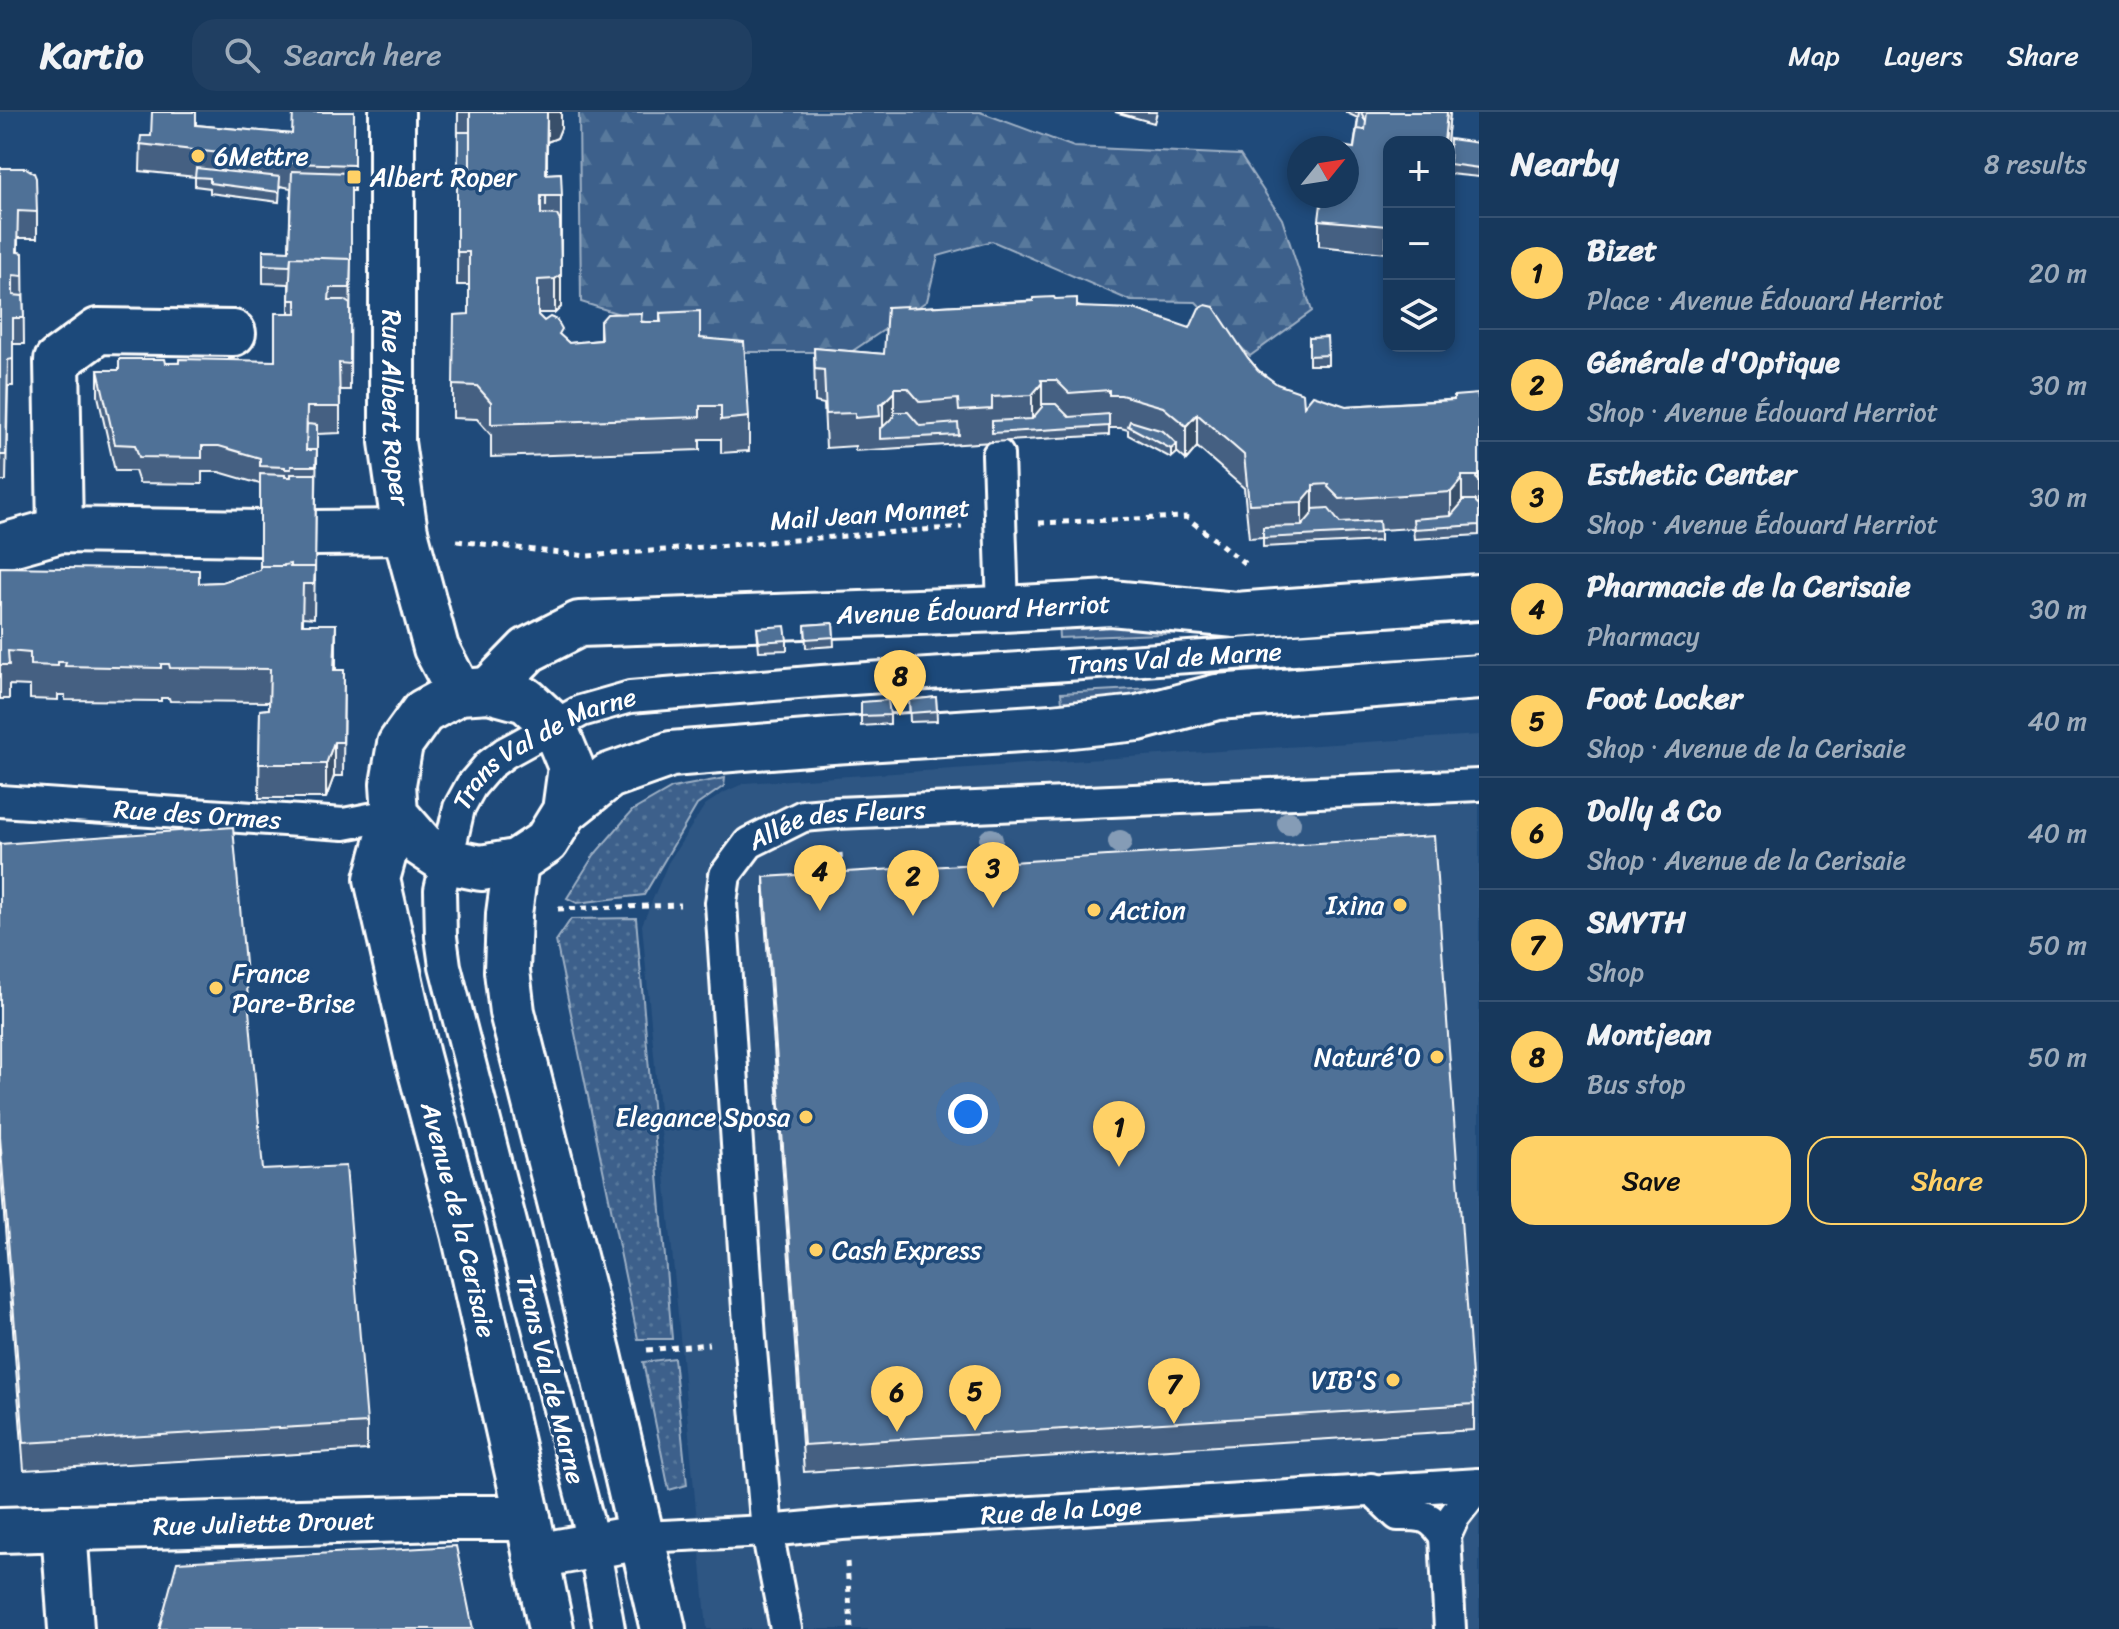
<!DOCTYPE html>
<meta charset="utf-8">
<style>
:root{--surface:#17385c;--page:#203f62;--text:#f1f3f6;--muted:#9eacbb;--line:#365272;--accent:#ffd166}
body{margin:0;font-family:Sriracha,sans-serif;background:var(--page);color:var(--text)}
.controls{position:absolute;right:24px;top:24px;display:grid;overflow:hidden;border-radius:16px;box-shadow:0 4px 12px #0003}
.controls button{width:72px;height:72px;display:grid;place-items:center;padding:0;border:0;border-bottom:2px solid var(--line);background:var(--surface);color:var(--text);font:40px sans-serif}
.compass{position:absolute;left:1287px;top:24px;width:72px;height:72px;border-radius:50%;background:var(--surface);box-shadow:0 4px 12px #0003;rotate:60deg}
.you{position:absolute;left:968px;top:1002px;width:28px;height:28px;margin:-20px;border:6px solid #fff;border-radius:50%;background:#1a73e8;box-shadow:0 0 0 12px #1a73e833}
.badge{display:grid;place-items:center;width:52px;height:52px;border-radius:50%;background:var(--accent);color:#111;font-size:26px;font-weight:700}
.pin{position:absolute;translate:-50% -66px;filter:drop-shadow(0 2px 4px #0008)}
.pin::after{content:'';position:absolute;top:42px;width:28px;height:24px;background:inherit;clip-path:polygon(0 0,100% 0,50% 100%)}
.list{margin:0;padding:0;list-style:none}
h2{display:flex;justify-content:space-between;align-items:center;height:104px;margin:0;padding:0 32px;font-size:34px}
h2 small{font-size:26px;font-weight:400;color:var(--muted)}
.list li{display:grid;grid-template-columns:52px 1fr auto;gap:24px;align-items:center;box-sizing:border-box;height:112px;padding:0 32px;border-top:2px solid var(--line)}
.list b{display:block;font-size:30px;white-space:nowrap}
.list p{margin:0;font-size:26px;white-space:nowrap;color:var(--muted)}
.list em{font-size:26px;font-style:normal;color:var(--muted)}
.actions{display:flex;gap:16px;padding:24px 32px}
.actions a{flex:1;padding:18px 0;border:2px solid var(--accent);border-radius:24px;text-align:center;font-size:28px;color:var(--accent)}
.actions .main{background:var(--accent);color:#111}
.icon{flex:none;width:44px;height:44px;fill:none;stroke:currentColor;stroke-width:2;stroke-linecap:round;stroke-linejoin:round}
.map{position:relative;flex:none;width:1479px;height:1517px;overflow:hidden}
header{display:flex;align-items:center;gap:48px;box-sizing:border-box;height:112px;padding:0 40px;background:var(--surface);border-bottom:2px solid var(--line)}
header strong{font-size:38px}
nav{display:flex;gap:44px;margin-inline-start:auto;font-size:28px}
.search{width:560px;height:72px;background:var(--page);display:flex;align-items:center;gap:20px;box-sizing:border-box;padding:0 28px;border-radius:24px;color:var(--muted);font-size:30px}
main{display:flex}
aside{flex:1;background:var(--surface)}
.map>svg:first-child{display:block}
.built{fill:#2e5683}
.grass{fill:#3c618b;stroke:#9eb0c5;stroke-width:2}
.forest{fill:url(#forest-firs);stroke:#9eb0c5;stroke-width:2}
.garden{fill:url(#garden-dots);stroke:#9eb0c5;stroke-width:2}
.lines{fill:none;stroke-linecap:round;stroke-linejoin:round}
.lane-casing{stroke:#fff;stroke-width:36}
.street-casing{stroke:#fff;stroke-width:50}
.secondary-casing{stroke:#fff;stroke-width:50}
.path{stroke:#fff;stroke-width:5;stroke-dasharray:6 6;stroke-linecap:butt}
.lane{stroke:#1f4a7a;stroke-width:30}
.street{stroke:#1f4a7a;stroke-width:44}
.secondary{stroke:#1f4a7a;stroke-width:44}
.tree{fill:#859cb6}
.wall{fill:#456182;stroke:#fff;stroke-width:2}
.shaded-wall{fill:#384f6a;stroke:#fff;stroke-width:2}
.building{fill:#507197;stroke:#fff;stroke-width:2}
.poi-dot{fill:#ffd166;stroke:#1f4a7a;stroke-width:3}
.labels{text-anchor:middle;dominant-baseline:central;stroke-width:7;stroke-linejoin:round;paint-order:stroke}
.poi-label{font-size:26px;fill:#fff;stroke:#1f4a7a;text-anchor:start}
.street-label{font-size:26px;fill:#fff;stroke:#1f4a7a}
</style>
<header>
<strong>Kartio</strong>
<div class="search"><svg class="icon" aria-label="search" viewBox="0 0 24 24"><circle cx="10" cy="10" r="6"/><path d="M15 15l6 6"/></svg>Search here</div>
<nav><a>Map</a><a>Layers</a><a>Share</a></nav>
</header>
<main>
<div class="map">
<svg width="1479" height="1517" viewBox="0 0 1479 1517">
<defs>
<pattern id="forest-firs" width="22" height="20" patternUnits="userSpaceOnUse" patternTransform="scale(2)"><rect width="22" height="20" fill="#3c618b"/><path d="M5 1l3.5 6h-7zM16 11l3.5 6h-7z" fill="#59799c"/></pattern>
<pattern id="garden-dots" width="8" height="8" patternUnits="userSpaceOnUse" patternTransform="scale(2)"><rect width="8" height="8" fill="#3c618b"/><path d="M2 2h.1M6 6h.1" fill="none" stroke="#59799c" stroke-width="1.8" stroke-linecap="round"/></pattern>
</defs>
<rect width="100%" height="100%" fill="#1f4a7a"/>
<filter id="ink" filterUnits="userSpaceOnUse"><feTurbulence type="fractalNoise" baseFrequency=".0125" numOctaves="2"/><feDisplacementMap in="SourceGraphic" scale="16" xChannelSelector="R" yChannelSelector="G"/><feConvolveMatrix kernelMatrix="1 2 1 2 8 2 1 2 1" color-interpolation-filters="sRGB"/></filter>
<g filter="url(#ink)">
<path class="built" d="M1479 623V1517H707L642 813 668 751 705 693 725 680 745 671 1235 638Z"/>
<path class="grass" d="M1058 506 1213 520 1059 526Z
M1171 575V582L1063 599 1061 581Z"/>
<path class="forest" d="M579 0H980L1074 35 1240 43 1282 107 1312 199 1250 244 1196 190 1131 189 992 129 938 144 927 189 851 240H742L581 190Z"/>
<path class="garden" d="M725 666 724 674 697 693 644 783 577 791 567 786 594 743 632 699 672 676Z
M636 806 672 1227H638L556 829 571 807Z
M674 1246 687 1373 669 1378 643 1250Z"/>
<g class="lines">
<g class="lane-casing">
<g id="lane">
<path d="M998 343 1003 497"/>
<path id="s1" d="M0 689 344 712 395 702"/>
<path d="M1371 1377 1398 1403C1423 1403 1430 1402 1445 1424"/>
<path id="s2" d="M642 1425 767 1419 842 1412 1479 1372"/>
<path id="s3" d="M609 1517 594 1433 445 854 441 825 440 778 459 696 471 674 489 653 505 641 581 599 630 585 822 569 1479 526"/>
<path id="s4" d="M786 1517 767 1419 750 1227 721 791 725 763 749 731 803 704 837 701 1479 673"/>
<path d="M1450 1517 1445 1424 1454 1404 1479 1372"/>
</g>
</g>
<g class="street-casing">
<g id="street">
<path d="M60 418 57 249 98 219 233 221"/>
<path d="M316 421 405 420"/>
<path d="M0 435 60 418 260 421"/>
<path d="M64 1416 71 1517"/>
<path id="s5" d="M0 1418 446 1406H528"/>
<path d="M536 1444 642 1425"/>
</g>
</g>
<g class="secondary-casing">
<g id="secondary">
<path id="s6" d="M392 0V330L405 420 436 536 459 580"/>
<path id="s7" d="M489 578 528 538 579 512 1003 497 1111 491 1236 503 1479 485"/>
<path d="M489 578 526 588 554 614 571 655 565 699 546 730 516 750 481 756 446 749 422 733 395 702 393 672 400 632 423 600 459 580Z"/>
<path d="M565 699 609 664 671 642 832 629 1052 615 1138 606 1217 585 1479 565"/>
<path id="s8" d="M395 702 377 767 417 944 464 1121 528 1406 551 1517"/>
<path d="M516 750 509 802 507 859 512 900 599 1243 663 1517"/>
</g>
</g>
<path class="path" d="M1039 411 1186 405 1248 454
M457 429 587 444 962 415
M840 741 842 767
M558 797 680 793
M647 1238 709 1232
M847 1450 851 1517"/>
<use href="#lane" class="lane"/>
<use href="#street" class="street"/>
<use href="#secondary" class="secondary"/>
</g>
<g class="tree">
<circle cx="1289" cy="711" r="12"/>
<circle cx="991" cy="728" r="12"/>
<circle cx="1120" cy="730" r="12"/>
</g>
<path class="wall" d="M354 0V79H351L350 278H340V321L317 322 314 506 303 505V512L336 545V558H344L343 664H334L326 686H259L260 598 269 597V590L170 589 169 586H161V589L65 588V583H58V588L30 587V574L9 573V587H0V455L199 471 222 470 260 458V372L219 360H202V372L139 371 135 359H115L98 284V258H119L166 251 275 249 289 201V172L263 171V138L289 139 291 76 280 74 279 90 210 81V76L195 74V65L140 59 141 24H151L197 13 292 22Z
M458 0H561V16L557 26 547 30V62L561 61V195L555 201H538V204L569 231 600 228V210H660V201L700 226 749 305V339L721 341V327H700V338L491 345V323L477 307 453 306V273L469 202V173H457Z
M1115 0H1157L1154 11Z
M1345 0H1450L1447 30H1389L1386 141 1319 134V108L1347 84 1358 6Z
M1479 31V65L1449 62V33Z
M0 56 37 100V126H18V140L23 141 24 232H13V274H8L6 369H0Z
M1055 187 1248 246 1258 258 1304 294H1346L1479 286V423L1414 427 1413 416 1380 418V429L1263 435V425L1249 426 1244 376 1197 335 1186 348 1177 340 1171 346 1128 323V318L1121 316H1109V323L992 330V328V330L855 339V334L826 336 824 292 815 290 814 236 884 242 907 196Z
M1309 226 1328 243V253H1309Z
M833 511 834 534 806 536 805 513Z
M757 516 787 528V538L759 539Z
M936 585 937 609 910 610 909 588Z
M861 590 890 603V612L861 614Z
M0 732 263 1058 367 1311V1338L24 1358 0 1052Z
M764 765 1474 1292V1318L804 1360 764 792Z"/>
<path class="shaded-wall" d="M547 0H561V16L557 26 547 30 546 95Z
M1447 0H1450L1447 30H1444Z
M1389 91V117L1386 141V114Z
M561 162V195L555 201V167Z
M1042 271V304L1032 316V283Z
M894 280V314L883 325V291Z
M1197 302V335L1186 348V314Z
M1177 332V341L1171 346V337Z
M1462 367V400L1451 414V380Z
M1313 373V411L1302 423V390Z
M336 512V545L334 591V558Z
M334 630V664L326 686V652Z"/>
<path class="building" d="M152 0H196V13L292 22 293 0H354V53L292 51 293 49 140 32 141 24H151Z
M470 0H547L546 62 561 61 562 84H541V102L557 103 560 109 561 162 555 167 538 168V203L544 209 550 205 557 208 562 217 559 222 569 231 601 228 600 210 607 202 642 201 641 210H661L660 201 700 199V226L744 230 749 305 721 308V294H700V305L491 312V290L477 274 453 273 454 203 469 202V140H457V66H470Z
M1359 0H1361L1366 10 1365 18 1357 17Z
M1367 0H1447L1444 30H1389V91L1386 114 1319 108 1322 84H1347V36H1340V34L1354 36 1357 17 1365 18Z
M458 20H470V66H458Z
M1450 27 1479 31V56L1449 52Z
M0 56H26L34 61 36 66 37 100 18 99 17 140 23 141V164L13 163V183L23 184 24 206H13V247L8 248 6 343H0Z
M196 56 280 65 279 80 210 71V66L195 65Z
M292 59 351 61V147L291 145 290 154 263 153V138L289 139Z
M291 145 351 147 350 176H330L329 188H344L350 192V252L339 251 340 295H307L306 338H317L316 354H291V357H285V355L260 354V346L219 334H202V346L139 345 135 333 115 332 98 258H119V247H165L166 251H179V247L275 249V201H296V188H289Z
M1054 185 1055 187 1077 186V195L1134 197 1190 216 1199 196 1206 193 1214 195 1248 246 1258 258 1277 272 1303 281 1304 294 1313 283 1346 294 1454 288V284L1478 282V286H1479V369L1476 366 1477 364H1462V367L1451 380 1340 387 1328 375 1329 372 1313 373V377L1302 390 1249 392 1244 343 1197 302 1186 314 1163 295 1121 283H1109V278L1069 281 1056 268H1041L1042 271 1032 283 992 285V297L959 299 958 287 920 290 908 276H894V280L883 291 879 292 880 304 855 306V301L826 302 824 258 815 257 814 236 884 242 887 195 907 194 906 196 1033 189V186Z
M1327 225 1328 243 1309 244V226Z
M1042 292H1056L1069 305 1109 302V314L992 321V309L1032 307 1042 295Z
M894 300H908L920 314 958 311 959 323 880 327V316L883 315 894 304Z
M1130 309 1163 319 1177 332 1171 337 1128 314Z
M307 312 317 313V355V338H306Z
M260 362 285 363V365H291V362H316L315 470V455H290V452L284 453V454H260Z
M1462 388H1476V390L1479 393V413L1414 417 1413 407 1451 404 1462 391Z
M1328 396 1340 411 1379 409 1380 420 1263 426V415L1302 414 1313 401V397Z
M290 452V455H315L314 472H303L302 512H336L334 558H344L343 630H334L326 652H259L260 598 269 597 270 557 170 556 169 552H161V556L65 554 66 550H58V554L30 553V541L8 539 9 553H0V455L199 458V471L222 470 260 458V454H284V453Z
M833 511 834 525 806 527 805 513Z
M785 514 787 528 759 530 757 516Z
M936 585 937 599 910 601 909 588Z
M888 588 890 603 861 604V590Z
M233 715 263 1058 346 1054 367 1311 24 1331 0 1025V732Z
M1434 724 1474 1292 804 1333 764 765Z
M456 1434 473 1517H159L177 1450Z"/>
</g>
<g class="poi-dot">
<circle cx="198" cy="44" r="8"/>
<rect x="346" y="57" width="16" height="16" rx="4"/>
<circle cx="1400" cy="793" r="8"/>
<circle cx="1094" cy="798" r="8"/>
<circle cx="216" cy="876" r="8"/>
<circle cx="1437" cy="945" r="8"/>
<circle cx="806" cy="1005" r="8"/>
<circle cx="816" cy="1138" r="8"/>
<circle cx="1393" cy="1268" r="8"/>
</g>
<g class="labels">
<g class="poi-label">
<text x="214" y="44">6Mettre</text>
<text x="370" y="65">Albert Roper</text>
<text x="1384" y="793" text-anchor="end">Ixina</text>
<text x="1110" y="798">Action</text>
<text x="232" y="861">France<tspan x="232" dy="30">Pare-Brise</tspan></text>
<text x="1421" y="945" text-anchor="end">Naturé'O</text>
<text x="790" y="1005" text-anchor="end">Elegance Sposa</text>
<text x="832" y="1138">Cash Express</text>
<text x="1377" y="1268" text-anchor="end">VIB'S</text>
</g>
<g class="street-label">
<text stroke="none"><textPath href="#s6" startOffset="296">Rue Albert Roper</textPath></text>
<text transform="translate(870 402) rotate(-4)">Mail Jean Monnet</text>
<text stroke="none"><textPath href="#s7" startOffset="508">Avenue Édouard Herriot</textPath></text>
<text stroke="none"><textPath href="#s3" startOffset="1600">Trans Val de Marne</textPath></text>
<text stroke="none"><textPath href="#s3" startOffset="952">Trans Val de Marne</textPath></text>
<text stroke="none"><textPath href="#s1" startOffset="198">Rue des Ormes</textPath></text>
<text stroke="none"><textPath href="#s4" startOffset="890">Allée des Fleurs</textPath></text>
<text stroke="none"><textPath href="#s8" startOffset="418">Avenue de la Cerisaie</textPath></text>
<text transform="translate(551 1267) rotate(76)">Trans Val de Marne</text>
<text stroke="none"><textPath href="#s2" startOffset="420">Rue de la Loge</textPath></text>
<text stroke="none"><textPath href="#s5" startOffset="264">Rue Juliette Drouet</textPath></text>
</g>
</g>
</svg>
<div class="controls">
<button>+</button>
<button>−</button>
<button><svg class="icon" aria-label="layers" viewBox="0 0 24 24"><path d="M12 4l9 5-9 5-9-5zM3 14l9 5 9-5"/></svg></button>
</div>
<svg class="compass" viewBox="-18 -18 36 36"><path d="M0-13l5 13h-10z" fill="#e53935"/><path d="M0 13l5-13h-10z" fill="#9eacbb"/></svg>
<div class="you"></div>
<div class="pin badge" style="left:1119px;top:1055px">1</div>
<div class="pin badge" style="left:913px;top:804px">2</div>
<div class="pin badge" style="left:993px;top:796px">3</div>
<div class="pin badge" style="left:820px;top:799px">4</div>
<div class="pin badge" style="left:975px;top:1319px">5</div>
<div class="pin badge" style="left:897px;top:1320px">6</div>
<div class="pin badge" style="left:1174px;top:1312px">7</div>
<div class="pin badge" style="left:900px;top:604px">8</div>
</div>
<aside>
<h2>Nearby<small>8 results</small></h2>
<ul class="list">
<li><span class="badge">1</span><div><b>Bizet</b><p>Place · Avenue Édouard Herriot</p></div><em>20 m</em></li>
<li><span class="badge">2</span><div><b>Générale d'Optique</b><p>Shop · Avenue Édouard Herriot</p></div><em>30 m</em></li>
<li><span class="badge">3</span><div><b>Esthetic Center</b><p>Shop · Avenue Édouard Herriot</p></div><em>30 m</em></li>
<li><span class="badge">4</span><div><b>Pharmacie de la Cerisaie</b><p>Pharmacy</p></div><em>30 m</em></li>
<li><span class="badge">5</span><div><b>Foot Locker</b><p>Shop · Avenue de la Cerisaie</p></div><em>40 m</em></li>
<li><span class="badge">6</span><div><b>Dolly &amp; Co</b><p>Shop · Avenue de la Cerisaie</p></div><em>40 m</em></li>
<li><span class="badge">7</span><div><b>SMYTH</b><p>Shop</p></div><em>50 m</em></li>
<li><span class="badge">8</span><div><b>Montjean</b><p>Bus stop</p></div><em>50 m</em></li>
</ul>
<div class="actions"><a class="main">Save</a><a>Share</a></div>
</aside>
</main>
